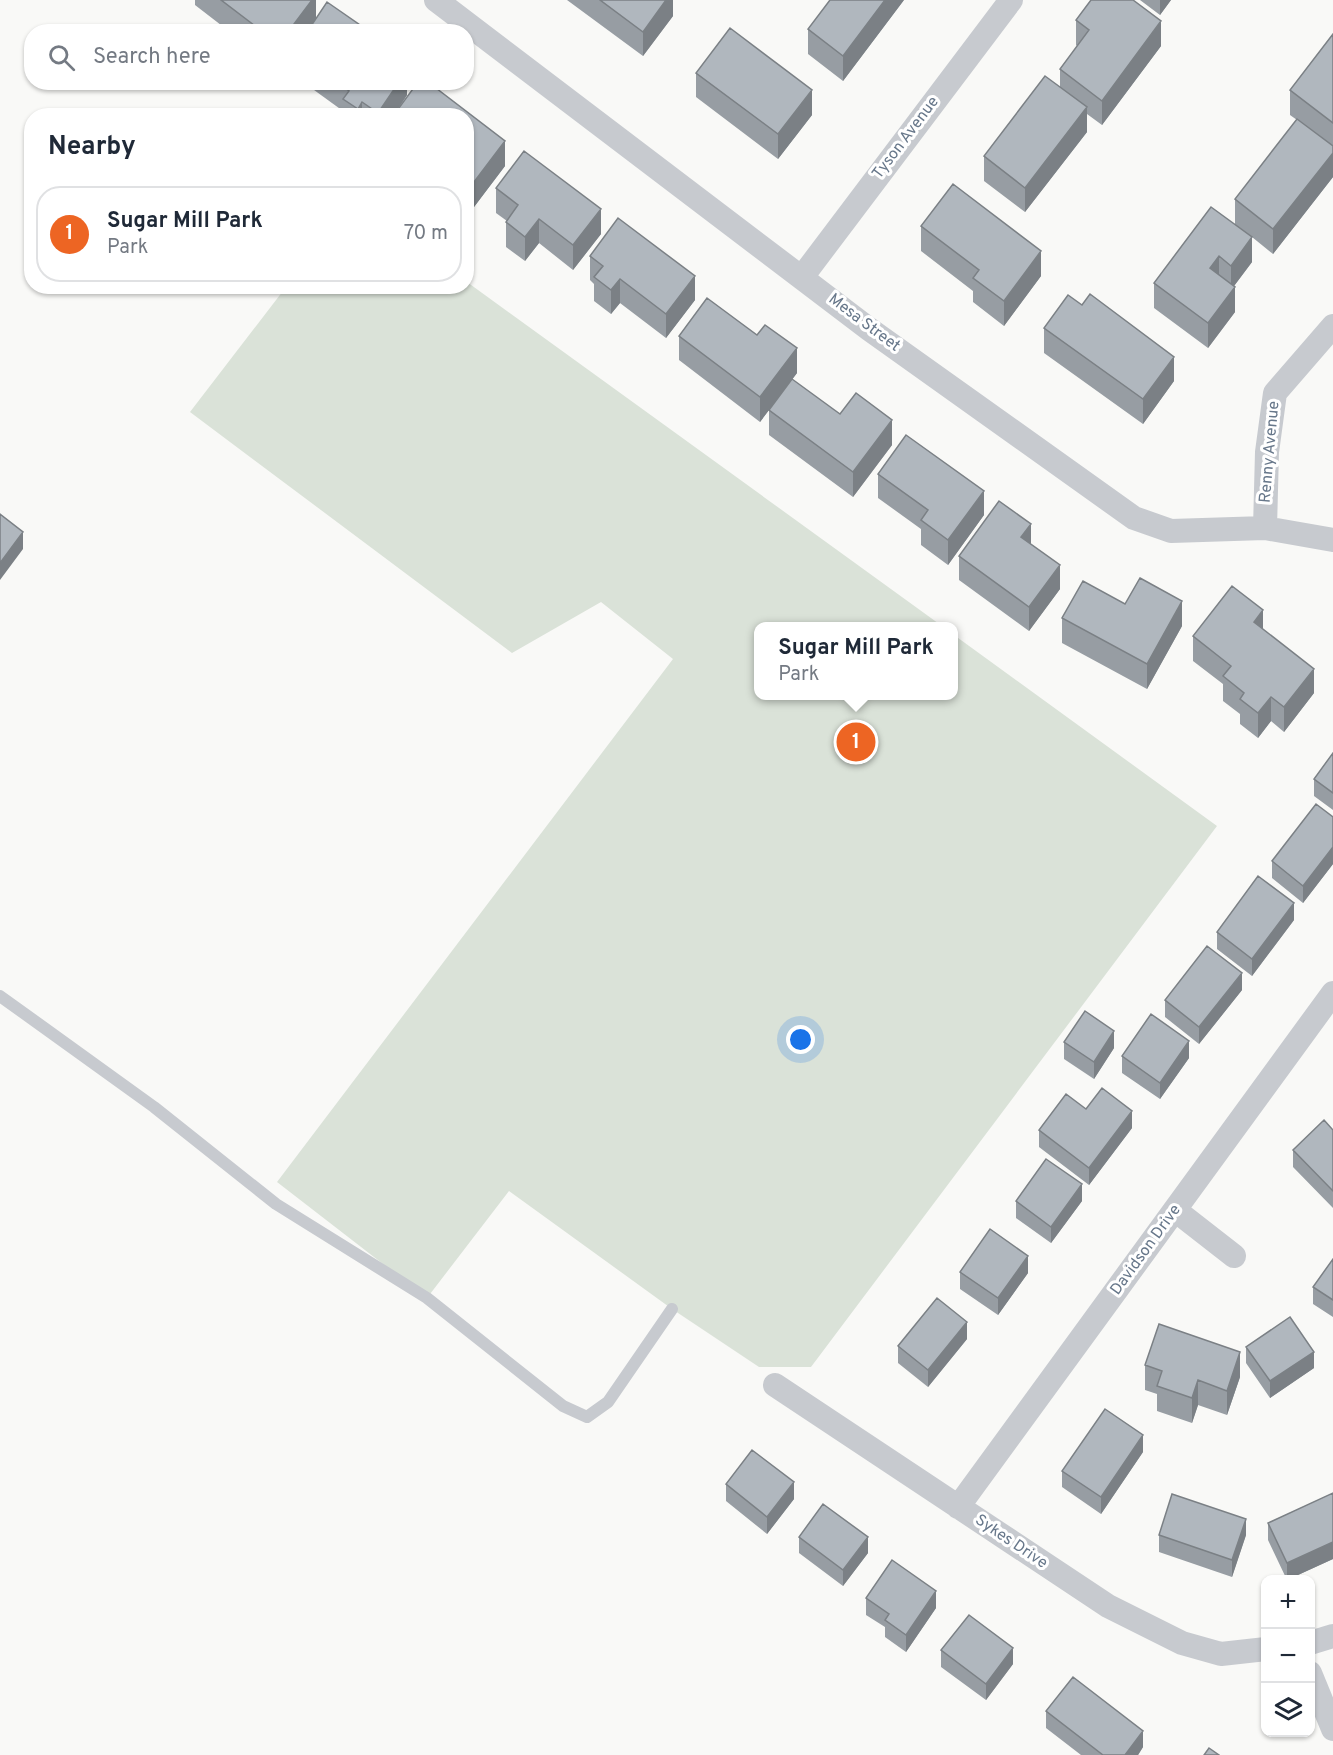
<!DOCTYPE html>
<meta charset="utf-8">
<style>
:root{--surface:#fff;--page:#f2f2f3;--text:#1f2937;--muted:#747a83;--line:#e0e1e3;--accent:#ed6523}
body{margin:0;font-family:Overpass,sans-serif;background:var(--page);color:var(--text)}
.controls{position:absolute;right:18px;bottom:18px;display:grid;overflow:hidden;border-radius:12px;box-shadow:0 2px 4px #0004}
.controls button{width:54px;height:54px;display:grid;place-items:center;padding:0;border:0;border-bottom:2px solid var(--line);background:var(--surface);color:var(--text);font:30px sans-serif}
.you{position:absolute;left:801px;top:1040px;width:21px;height:21px;margin:-15px;border:4px solid #fff;border-radius:50%;background:#1a73e8;box-shadow:0 0 0 9px #1a73e833}
.badge{display:grid;place-items:center;width:39px;height:39px;border-radius:50%;background:var(--accent);color:#fff;font-size:20px;font-weight:700}
.pin{position:absolute;translate:-50% -50%;border:3px solid #fff;box-shadow:0 2px 6px #0006}
.popup{position:absolute;left:754px;top:622px;width:204px;height:78px;box-sizing:border-box;display:grid;place-content:center;border-radius:12px;background:var(--surface);filter:drop-shadow(0 2px 4px #0005);font-size:20px;white-space:nowrap;color:var(--muted)}
.popup b{font-size:22px;color:var(--text)}
.popup::after{content:'';position:absolute;left:50%;top:100%;margin-left:-12px;border:12px solid transparent;border-top-color:var(--surface)}
.list{margin:0;padding:0;list-style:none}
h2{display:flex;justify-content:space-between;align-items:center;height:78px;margin:0;padding:0 24px;font-size:26px}
h2 small{font-size:20px;font-weight:400;color:var(--muted)}
.list li{display:grid;grid-template-columns:39px 1fr auto;gap:18px;align-items:center;box-sizing:border-box;height:96px;margin:0 12px 12px;padding:0 12px;border:2px solid var(--line);border-radius:24px}
.list b{display:block;font-size:22px;white-space:nowrap}
.list p{margin:0;font-size:20px;white-space:nowrap;color:var(--muted)}
.list em{font-size:20px;font-style:normal;color:var(--muted)}
.icon{flex:none;width:33px;height:33px;fill:none;stroke:currentColor;stroke-width:2;stroke-linecap:round;stroke-linejoin:round}
.map{position:relative;flex:none;width:1333px;height:1755px;overflow:hidden}
.search{position:absolute;background:var(--surface);box-shadow:0 2px 4px #0004;left:24px;top:24px;width:450px;height:66px;display:flex;align-items:center;gap:15px;box-sizing:border-box;padding:0 21px;border-radius:24px;color:var(--muted);font-size:22px}
.panel{position:absolute;background:var(--surface);box-shadow:0 2px 4px #0004;left:24px;top:108px;width:450px;height:186px;border-radius:24px}
.map>svg:first-child{display:block}
.green{fill:#dae2d8}
.lines{fill:none;stroke-linecap:round;stroke-linejoin:round}
.lane{stroke:#c7cacf;stroke-width:12}
.street{stroke:#c7cacf;stroke-width:24}
.wall{fill:#979da3}
.shaded-wall{fill:#7b8085}
.building{fill:#b0b7be;stroke:#7b8085;stroke-width:1.5}
.labels{text-anchor:middle;dominant-baseline:central;stroke-width:6;stroke-linejoin:round;paint-order:stroke}
.street-label{font-size:16px;fill:#67778a;stroke:#fff}
</style>
<div class="map">
<svg width="1333" height="1755" viewBox="0 0 1333 1755">
<rect width="100%" height="100%" fill="#f9f9f7"/>
<path class="green" d="M467 282 942 626H758V696H954V635L1217 826 811 1367H759L672 1309 509 1191 427 1298 277 1182 673 659 601 602 512 653 190 412 286 287 466 286Z"/>
<g class="lines">
<path class="lane" d="M0 996 154 1107 276 1204 427 1298 563 1406 587 1417 608 1402 672 1309"/>
<path class="street" d="M436 0 869 329 1134 518 1171 531 1265 528 1333 540
M802 277 1011 0
M1265 528 1267 452 1275 393 1333 326
M1175 1210 1234 1256
M775 1385 1108 1606 1182 1643 1221 1654 1266 1649
M958 1507 1333 993
M1310 1643 1333 1636
M1310 1673 1333 1729"/>
</g>
<path class="wall" d="M195 0H316V18L360 32H230L195 5Z
M567 0H673V16L643 56Z
M904 0 843 81 808 54V29Z
M1140 0H1171L1160 15Z
M1076 20 1161 46 1102 125 1087 114V132L1025 212 984 181V156L1060 87V69L1077 46 1076 45Z
M1333 34V177L1273 254 1252 237V262L1234 286 1235 312 1208 348 1154 308V283L1235 224V199L1297 120 1290 115V90Z
M696 73 812 115 778 159 696 97Z
M303 82H407V95L399 108 418 82H428L505 141V166L474 207 466 201V116H343V111Z
M496 188 601 234 573 270 539 243 525 261 506 247V222L507 221 496 213Z
M921 226 1041 276 1004 326 973 302V291L921 251Z
M590 256 695 300 666 338 620 303 611 314 594 301V284L590 280Z
M1044 328 1174 381 1143 424 1044 353Z
M757 335 797 373 760 422 679 360V336Z
M769 410 840 414 892 445 853 497 769 435Z
M878 474 984 515 948 565 921 545V529L878 498Z
M1031 544 1060 589 1029 631 959 580V556Z
M1125 604 1182 626 1147 689 1062 643V618Z
M1263 629 1314 693 1284 732 1271 721 1258 738 1240 724V714L1223 701V684L1193 661V636Z
M1333 753V810L1314 796V779Z
M1333 817V864L1303 903 1272 878V861Z
M1294 920 1252 976 1217 949V932Z
M1242 990 1199 1044 1165 1017V1000Z
M1064 1042 1114 1048 1094 1079 1064 1059Z
M1122 1056 1189 1058 1160 1099 1122 1073Z
M1086 1109 1132 1128 1089 1185 1039 1147V1130Z
M1333 1130V1208L1293 1167V1150Z
M1016 1201H1082L1051 1243 1016 1218Z
M1333 1259V1317L1313 1304V1287Z
M960 1272 1028 1273 998 1315 960 1289Z
M967 1339 928 1387 898 1363V1346Z
M1246 1347 1314 1368 1270 1398 1246 1363Z
M1145 1365 1240 1377 1227 1415 1198 1405 1192 1423 1157 1411V1394L1145 1390Z
M1143 1452 1101 1514 1062 1487V1471Z
M726 1484 794 1499 767 1534 726 1501Z
M1333 1493V1559L1287 1580 1268 1540V1523Z
M1159 1535H1246L1232 1577 1159 1552Z
M799 1537 868 1553 843 1586 799 1553Z
M866 1598 936 1608 906 1652 885 1637V1627L866 1615Z
M941 1650 1013 1664 986 1700 941 1667Z
M1046 1711 1143 1747 1138 1755H1081L1046 1728Z"/>
<path class="shaded-wall" d="M312 0H316V19L307 32H288Z
M666 0H673V16L643 56V32Z
M885 0H904L843 81V56Z
M1160 0H1171L1160 15Z
M1161 21V46L1102 125V101Z
M360 25V32H355Z
M399 82H407V95L393 116H378V113Z
M812 90V115L778 159V134Z
M362 102V116H358V109Z
M1087 107V132L1025 212V188Z
M505 141V166L474 207V182Z
M1333 153V177L1273 254V229Z
M601 209V234L573 270V245Z
M539 219V243L525 261V237Z
M1252 237V262L1231 290V266Z
M1041 251V276L1004 326V301Z
M1219 256V281L1210 268Z
M695 276V300L666 338V314Z
M620 279V303L611 314V290Z
M1235 287V312L1208 348V323Z
M797 348V373L760 422V397Z
M1174 357V381L1143 424V399Z
M892 420V445L853 497V472Z
M984 491V515L948 565V540Z
M1031 524V549L1021 537Z
M23 532V549L0 580V563Z
M1060 565V589L1029 631V607Z
M1182 601V626L1147 689V664Z
M1263 610V634L1254 622Z
M1314 669V693L1284 732V707Z
M1271 697V721L1258 738V713Z
M1333 847V864L1303 903V886Z
M1294 903V920L1252 976V959Z
M1242 973V990L1199 1044V1027Z
M1114 1031V1048L1094 1079V1062Z
M1189 1041V1058L1160 1099V1083Z
M1132 1111V1128L1089 1185V1168Z
M1082 1184V1201L1051 1243V1227Z
M1028 1256V1273L998 1315V1298Z
M967 1322V1339L928 1387V1370Z
M1240 1352V1377L1227 1415V1391Z
M1314 1352V1368L1270 1398V1381Z
M1198 1380V1405L1192 1423V1398Z
M1143 1435V1452L1101 1514V1497Z
M794 1482V1499L767 1534V1517Z
M1246 1519V1535L1232 1577V1560Z
M868 1537V1553L843 1586V1570Z
M1333 1542V1559L1287 1580V1563Z
M936 1591V1608L906 1652V1635Z
M1013 1648V1664L986 1700V1684Z
M1143 1731V1747L1138 1755H1125Z"/>
<path class="building" d="M221 0H312L288 32H263Z
M600 0H666L643 32Z
M830 0H885L843 56 808 29Z
M1091 0H1133L1161 21 1102 101 1060 69 1089 30 1076 20Z
M327 2 360 25 355 32H307Z
M730 28 812 90 778 134 696 73Z
M1333 34V123L1290 90Z
M1045 76 1087 107 1025 188 984 156Z
M338 82H399L378 113 362 102 358 109 343 99 349 91Z
M418 82H428L505 141 474 182 466 177V116H393Z
M1297 119 1333 146V153L1273 229 1235 199Z
M524 151 601 209 573 245 539 219 525 237 506 222 518 205 496 188Z
M953 184 1041 251 1004 301 973 278 979 270 921 226Z
M1211 207 1252 237 1231 266 1219 256 1210 268 1235 287 1208 323 1154 283Z
M618 218 695 276 666 314 620 279 611 290 594 277 603 266 590 256Z
M1090 294 1174 357 1143 399 1044 328 1068 295 1082 305Z
M707 298 757 335 765 325 797 348 760 397 679 336Z
M792 379 840 414 856 393 892 420 853 472 769 410Z
M906 435 984 491 948 540 921 520 928 510 878 474Z
M999 501 1031 524 1021 537 1060 565 1029 607 959 556Z
M0 514 23 532 0 563Z
M1140 578 1182 601 1147 664 1062 618 1083 581 1125 604Z
M1232 586 1263 610 1254 622 1314 669 1284 707 1271 697 1258 713 1240 699 1244 693 1223 676 1231 666 1193 636Z
M1333 753V793L1314 779Z
M1316 804 1333 817V847L1303 886 1272 861Z
M1258 876 1294 903 1252 959 1217 932Z
M1207 946 1242 973 1199 1027 1165 1000Z
M1085 1011 1114 1031 1094 1062 1064 1042Z
M1151 1014 1189 1041 1160 1083 1122 1056Z
M1102 1088 1132 1111 1089 1168 1039 1130 1066 1094 1086 1109Z
M1324 1120 1333 1130V1191L1293 1150Z
M1046 1159 1082 1184 1051 1227 1016 1201Z
M990 1229 1028 1256 998 1298 960 1272Z
M1333 1259V1300L1313 1287Z
M937 1298 967 1322 928 1370 898 1346Z
M1290 1317 1314 1352 1270 1381 1246 1347Z
M1159 1324 1240 1352 1227 1391 1198 1380 1192 1398 1157 1386 1162 1371 1145 1365Z
M1105 1409 1143 1435 1101 1497 1062 1471Z
M752 1450 794 1482 767 1517 726 1484Z
M1333 1493V1542L1287 1563 1268 1523Z
M1172 1494 1246 1519 1232 1560 1159 1535Z
M823 1504 868 1537 843 1570 799 1537Z
M892 1560 936 1591 906 1635 885 1620 889 1614 866 1598Z
M969 1615 1013 1648 986 1684 941 1650Z
M1073 1677 1143 1731 1125 1755H1103L1046 1711Z
M1209 1748 1219 1755H1204Z"/>
<g class="labels">
<g class="street-label">
<text transform="translate(906 138) rotate(-53)">Tyson Avenue</text>
<text transform="translate(864 323) rotate(37)">Mesa Street</text>
<text transform="translate(1270 452) rotate(-85)">Renny Avenue</text>
<text transform="translate(1146 1250) rotate(-54)">Davidson Drive</text>
<text transform="translate(1011 1542) rotate(34)">Sykes Drive</text>
</g>
</g>
</svg>
<div class="controls">
<button>+</button>
<button>−</button>
<button><svg class="icon" aria-label="layers" viewBox="0 0 24 24"><path d="M12 4l9 5-9 5-9-5zM3 14l9 5 9-5"/></svg></button>
</div>
<div class="you"></div>
<div class="pin badge" style="left:856px;top:742px">1</div>
<div class="popup"><b>Sugar Mill Park</b>Park</div>
<div class="search"><svg class="icon" aria-label="search" viewBox="0 0 24 24"><circle cx="10" cy="10" r="6"/><path d="M15 15l6 6"/></svg>Search here</div>
<section class="panel">
<h2>Nearby<small></small></h2>
<ul class="list">
<li><span class="badge">1</span><div><b>Sugar Mill Park</b><p>Park</p></div><em>70 m</em></li>
</ul>
</section>
</div>
